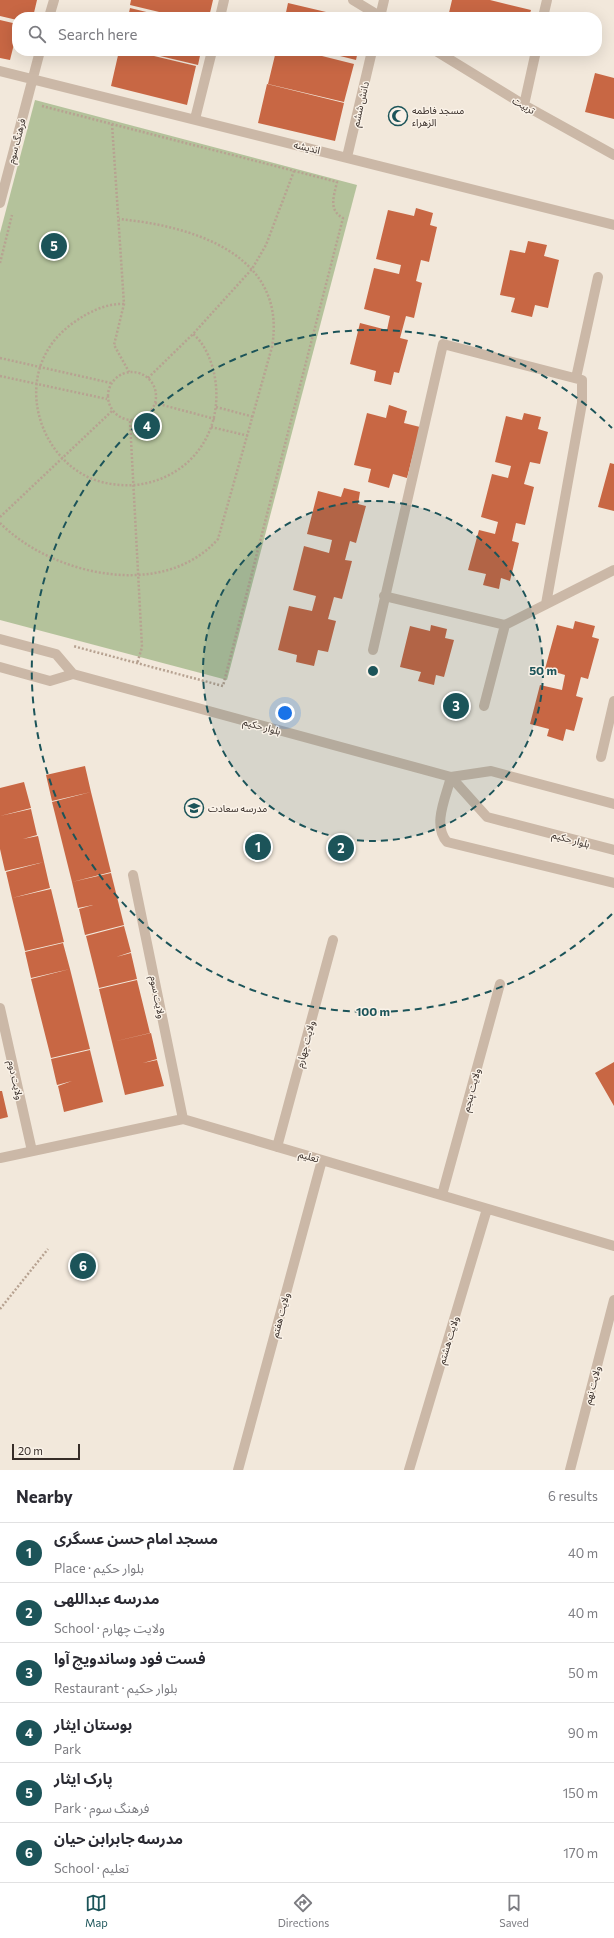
<!DOCTYPE html>
<meta charset="utf-8">
<style>
:root{--surface:#fff;--page:#f7f7f7;--text:#2b2b33;--muted:#7c7c81;--line:#e1e1e2;--accent:#1c5459}
body{margin:0;font-family:Commissioner,"Noto Sans Arabic",sans-serif;background:var(--page);color:var(--text)}
.scale{position:absolute;left:12px;bottom:10px;width:68px;box-sizing:border-box;padding-left:4px;border:2px solid #372d28;border-top:0;font-size:11px;line-height:14px;white-space:nowrap;color:#372d28;-webkit-text-stroke:3px #faf2e8;paint-order:stroke}
.you{position:absolute;left:285px;top:713px;width:14px;height:14px;margin:-10px;border:3px solid #fff;border-radius:50%;background:#1a73e8;box-shadow:0 0 0 6px #1a73e833}
.badge{display:grid;place-items:center;width:26px;height:26px;border-radius:50%;background:var(--accent);color:#fff;font-size:13px;font-weight:700}
.pin{position:absolute;translate:-50% -50%;border:2px solid #fff;box-shadow:0 1px 4px #0006}
.list{margin:0;padding:0;list-style:none}
h2{display:flex;justify-content:space-between;align-items:center;height:52px;margin:0;padding:0 16px;font-size:17px}
h2 small{font-size:13px;font-weight:400;color:var(--muted)}
.list li{display:grid;grid-template-columns:26px 1fr auto;gap:12px;align-items:center;box-sizing:border-box;height:60px;padding:0 16px;border-top:1px solid var(--line)}
.list b{display:block;font-size:15px;white-space:nowrap}
.list p{margin:0;font-size:13px;white-space:nowrap;color:var(--muted)}
.list em{font-size:13px;font-style:normal;color:var(--muted)}
.icon{flex:none;width:22px;height:22px;fill:none;stroke:currentColor;stroke-width:2;stroke-linecap:round;stroke-linejoin:round}
.map{position:relative;flex:none;width:614px;height:1470px;overflow:hidden}
.search{position:absolute;background:var(--surface);box-shadow:0 4px 16px #0002;left:12px;right:12px;top:12px;height:44px;display:flex;align-items:center;gap:10px;box-sizing:border-box;padding:0 14px;border-radius:16px;color:var(--muted);font-size:15px}
.sheet{height:412px;background:var(--surface)}
nav{display:flex;justify-content:space-around;align-items:center;box-sizing:border-box;height:56px;border-top:1px solid var(--line);background:var(--surface);font-size:11px;color:var(--muted)}
nav a{display:grid;justify-items:center;gap:2px}
nav .on{color:var(--accent)}
.map>svg:first-child{display:block}
.green{fill:#b4c29b}
.building{fill:#c86744}
.lines{fill:none;stroke-linecap:round;stroke-linejoin:round}
.path{stroke:#b7a291;stroke-width:2.5;stroke-dasharray:2 2;stroke-linecap:butt}
.minor{stroke:#cbb8a7;stroke-width:10}
.ring{fill:none;stroke:#1c5459;stroke-width:2;stroke-dasharray:7 5}
.labels{text-anchor:middle;dominant-baseline:central;stroke-width:3;stroke-linejoin:round;paint-order:stroke}
.street-label{font-size:10px;fill:#372d28;stroke:#faf2e8}
.poi-label{font-size:10px;fill:#372d28;stroke:#faf2e8;text-anchor:start}
.centre{fill:#1c5459;stroke:#faf2e8;stroke-width:2}
.ring-label{font-size:12px;text-anchor:middle;font-weight:bold;fill:#1c5459;stroke:#faf2e8;stroke-width:3;stroke-linejoin:round;paint-order:stroke}
</style>
<div class="map">
<svg width="614" height="1470" viewBox="0 0 614 1470">
<rect width="100%" height="100%" fill="#f2e8db"/>
<path class="green" d="M35 100 357 185 227 680 0 620V233Z"/>
<path class="building" d="M0 0H37L33 17H17V20L0 16Z
M131 0H213L209 17H180L130 5Z
M452 0H490L531 10 529 17H448Z
M288 3 343 16V17H285Z
M130 8 163 16V17H128Z
M0 20 17 24V32L10 60 0 58Z
M119 51H133L196 66 187 105 111 86Z
M139 51H201L198 65Z
M276 51H302L354 64 344 102 268 84Z
M320 51H358L356 60Z
M595 73 614 78V119L585 112Z
M267 84 344 103 335 141 258 123Z
M416 208 433 213 430 225 437 227 429 262 421 260 416 281 422 283 414 318 406 316 400 338 408 340 399 373 394 372 391 385 374 381 376 371 350 364 360 323 387 330 390 316 364 309 374 268 399 274 401 265 376 259 388 210 414 216Z
M528 241 547 245 544 256 559 260 548 308 535 305 532 317 511 312 515 298 500 295 510 250 525 253Z
M389 405 407 411 404 423 420 427 407 478 393 474 389 488 368 482 371 469 354 465 367 413 386 418Z
M524 413 541 417 538 429 548 432 540 464 530 462 524 484 534 487 525 525 516 523 512 541 519 543 510 581 501 578 499 589 483 585 486 574 468 570 479 530 495 534 498 522 481 517 492 474 508 478 511 466 495 462 506 416 522 420Z
M610 463 614 464V511L598 507Z
M344 488 360 492 358 504 366 506 356 543 350 541 345 560 352 561 342 599 334 597 328 619 336 621 328 652 318 650 314 666 296 662 297 655 278 650 289 606 312 611 316 596 293 590 304 546 329 553 332 540 307 534 318 491 341 497Z
M575 621 595 626 592 637 599 639 588 679 581 677 576 696 583 698 574 731 566 729 563 741 547 736 549 729 530 724 540 685 562 690 565 675 545 669 557 625 573 629Z
M431 625 447 629 445 638 454 640 444 677 436 675 434 685 418 681 421 672 400 667 410 626 430 631Z
M85 766 91 792 52 801 46 775Z
M24 782 31 808 0 816V788Z
M91 792 111 872 72 882 52 802Z
M31 809 37 835 23 839 38 836 44 862 5 871 0 849V816Z
M44 862 50 888 12 898 6 872Z
M111 873 124 925 85 935 79 909 93 905 78 908 72 882Z
M51 889 64 942 25 951 12 898Z
M124 926 131 952 116 957 131 953 137 979 99 988 86 936Z
M63 943 70 969 31 978 25 952Z
M70 969 90 1049 51 1058 31 979Z
M137 980 150 1033 112 1042 99 989Z
M151 1033 157 1059 143 1063 157 1060 164 1086 125 1095 112 1042Z
M90 1050 103 1102 64 1112 58 1086 72 1081 57 1085 51 1059Z
M614 1062V1106L595 1073Z
M0 1091H2L8 1117 0 1119Z"/>
<g class="lines">
<path class="path" d="M42 106 337 182C334 196 328 210 343 218L223 686 73 646
M112 124 124 304 114 345 129 372
M0 263 12 215
M124 304C110 303 93 310 82 317 69 325 57 335 49 348 20 393 43 457 90 478 104 484 121 486 135 485 192 479 226 429 214 373 211 359 204 343 193 334
M0 358 111 383
M108 396a24 24 0 1 1 48 0a24 24 0 1 1-48 0Z
M0 376 107 399
M148 378 193 334 252 269 266 245 294 171
M155 403 215 419
M216 407 254 417
M130 421 142 647 137 664
M211 427 249 436
M0 517 112 411
M0 523C52 575 163 601 218 539L272 347C288 254 192 226 119 219
M0 1309 48 1249"/>
<path class="minor" d="M353 0 381 17
M49 17 54 0
M220 17 224 0
M380 17 384 0
M543 17 547 0
M436 51 524 105 614 155
M0 71 614 225
M524 105 536 51
M195 119 212 51
M347 157 372 51
M0 203 40 51
M576 378 598 277
M384 596 505 625
M0 639 56 654 73 674
M373 650 443 344 582 380V403L546 604
M0 667 50 681 73 674 451 777 491 771 614 804
M484 706 505 625 614 570
M601 757 614 701
M451 777C446 797 432 825 447 842L614 883
M451 777 487 817 614 850
M133 875 183 1119
M0 1008 32 1151
M277 1147 333 940
M0 1158 183 1119 614 1246
M442 1195 500 984
M238 1470 322 1160
M409 1470 487 1209
M570 1470 614 1300"/>
</g>
<circle cx="373" cy="671" r="170" fill="#1c5459" fill-opacity=".12"/>
<g class="ring">
<circle cx="373" cy="671" r="170"/>
<path d="M612 914A341 341 0 1 1 612 428"/>
</g>
<defs>
<g id="mosque-ring" transform="scale(1)"><circle r="9.5" fill="#faf2e8" stroke="#1c5459" stroke-width="1.5"/><path d="M3.5-4.9A6 6 0 1 0 3.5 4.9A5 5 0 1 1 3.5-4.9Z" fill="#1c5459"/></g>
<g id="school-ring" transform="scale(1)"><circle r="9.5" fill="#faf2e8" stroke="#1c5459" stroke-width="1.5"/><path d="M0-5L7-2L0 1L-7-2ZM-4 1L0 2.5L4 1V4Q0 6-4 4Z" fill="#1c5459"/></g>
</defs>
<g fill-rule="evenodd">
<use href="#mosque-ring" x="398" y="116"/>
<use href="#school-ring" x="194" y="808"/>
</g>
<g class="labels">
<g class="street-label">
<text transform="translate(360 104) rotate(-77)">دانش ششم</text>
<text transform="translate(524 105) rotate(30)">تربیت</text>
<text transform="translate(16 141) rotate(-75)">فرهنگ سوم</text>
<text transform="translate(307 147) rotate(14)">اندیشه</text>
<text transform="translate(262 726) rotate(15)">بلوار حکیم</text>
<text transform="translate(571 839) rotate(15)">بلوار حکیم</text>
<text transform="translate(158 997) rotate(79)">ولایت سوم</text>
<text transform="translate(305 1044) rotate(-75)">ولایت چهارم</text>
<text transform="translate(16 1080) rotate(78)">ولایت دوم</text>
<text transform="translate(471 1090) rotate(-75)">ولایت پنجم</text>
<text transform="translate(309 1156) rotate(16)">تعلیم</text>
<text transform="translate(280 1315) rotate(-75)">ولایت هفتم</text>
<text transform="translate(448 1340) rotate(-73)">ولایت هشتم</text>
<text transform="translate(592 1385) rotate(-75)">ولایت نهم</text>
</g>
<g class="poi-label">
<text x="412" y="110">مسجد فاطمه<tspan x="412" dy="12">الزهراء</tspan></text>
<text x="208" y="808">مدرسه سعادت</text>
</g>
</g>
<circle cx="373" cy="671" r="6" class="centre"/>
<g class="ring-label">
<text x="543" y="675">50 m</text>
<text x="373" y="1016">100 m</text>
</g>
</svg>
<div class="scale">20 m</div>
<div class="you"></div>
<div class="pin badge" style="left:258px;top:847px">1</div>
<div class="pin badge" style="left:341px;top:848px">2</div>
<div class="pin badge" style="left:456px;top:706px">3</div>
<div class="pin badge" style="left:147px;top:426px">4</div>
<div class="pin badge" style="left:54px;top:246px">5</div>
<div class="pin badge" style="left:83px;top:1266px">6</div>
<div class="search"><svg class="icon" aria-label="search" viewBox="0 0 24 24"><circle cx="10" cy="10" r="6"/><path d="M15 15l6 6"/></svg>Search here</div>
</div>
<section class="sheet">
<h2>Nearby<small>6 results</small></h2>
<ul class="list">
<li><span class="badge">1</span><div><b>مسجد امام حسن عسگری</b><p>Place · بلوار حکیم</p></div><em>40 m</em></li>
<li><span class="badge">2</span><div><b>مدرسه عبداللهی</b><p>School · ولایت چهارم</p></div><em>40 m</em></li>
<li><span class="badge">3</span><div><b>فست فود وساندویچ آوا</b><p>Restaurant · بلوار حکیم</p></div><em>50 m</em></li>
<li><span class="badge">4</span><div><b>بوستان ایثار</b><p>Park</p></div><em>90 m</em></li>
<li><span class="badge">5</span><div><b>پارک ایثار</b><p>Park · فرهنگ سوم</p></div><em>150 m</em></li>
<li><span class="badge">6</span><div><b>مدرسه جابرابن حیان</b><p>School · تعلیم</p></div><em>170 m</em></li>
</ul>
</section>
<nav>
<a class="on"><svg class="icon" aria-label="map" viewBox="0 0 24 24"><path d="M3 6l6-2 6 2 6-2v14l-6 2-6-2-6 2zM9 4v14M15 6v14"/></svg>Map</a>
<a><svg class="icon" aria-label="directions" viewBox="0 0 24 24"><path d="M12 3l9 9-9 9-9-9zM9 14v-3h6M13 9l2 2-2 2"/></svg>Directions</a>
<a><svg class="icon" aria-label="saved" viewBox="0 0 24 24"><path d="M7 4h10v16l-5-4-5 4z"/></svg>Saved</a>
</nav>
